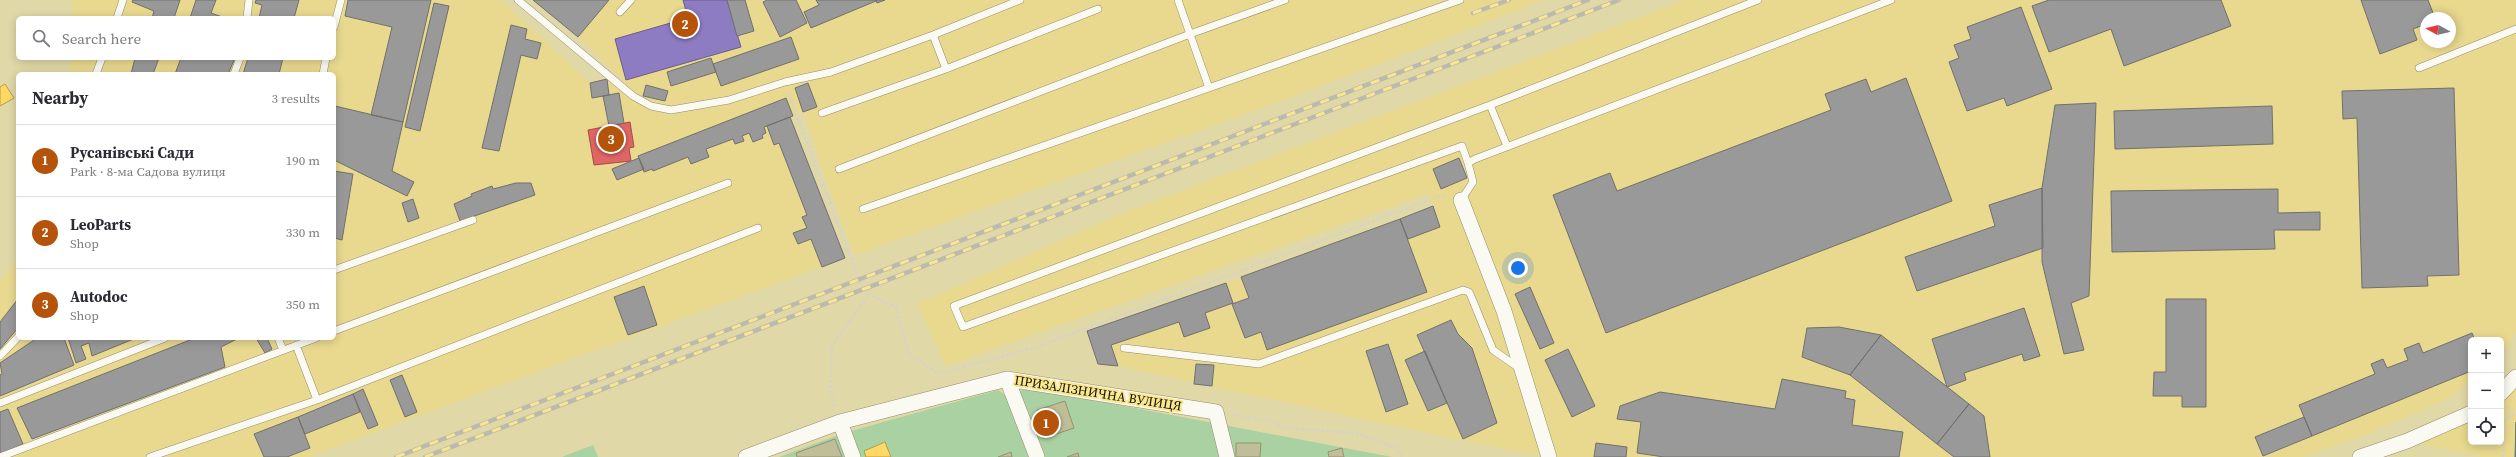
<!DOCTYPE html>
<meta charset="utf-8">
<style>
:root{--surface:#fff;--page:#f7f7f7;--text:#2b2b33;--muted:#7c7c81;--line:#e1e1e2;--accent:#b45309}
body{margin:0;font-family:"Source Serif 4",serif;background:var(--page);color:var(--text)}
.controls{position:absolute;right:12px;bottom:12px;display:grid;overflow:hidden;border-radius:6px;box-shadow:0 2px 10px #0003}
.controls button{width:36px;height:36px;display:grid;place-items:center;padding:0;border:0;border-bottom:1px solid var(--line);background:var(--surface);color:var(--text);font:20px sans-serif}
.compass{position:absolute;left:2420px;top:12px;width:36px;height:36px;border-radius:50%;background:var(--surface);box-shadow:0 2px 10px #0003;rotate:278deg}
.you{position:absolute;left:1518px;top:268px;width:14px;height:14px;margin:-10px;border:3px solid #fff;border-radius:50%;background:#1a73e8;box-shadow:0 0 0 6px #1a73e833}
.badge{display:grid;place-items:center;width:26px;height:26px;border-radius:50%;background:var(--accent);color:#fff;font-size:13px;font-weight:700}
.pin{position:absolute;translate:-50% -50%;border:2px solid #fff;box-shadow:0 1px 4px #0006}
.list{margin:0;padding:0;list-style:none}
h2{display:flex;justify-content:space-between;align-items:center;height:52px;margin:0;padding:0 16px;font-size:17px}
h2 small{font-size:13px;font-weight:400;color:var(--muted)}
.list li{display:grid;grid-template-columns:26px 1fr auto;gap:12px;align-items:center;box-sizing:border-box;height:72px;padding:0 16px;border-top:1px solid var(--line)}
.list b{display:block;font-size:15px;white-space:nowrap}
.list p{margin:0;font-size:13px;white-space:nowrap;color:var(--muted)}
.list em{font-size:13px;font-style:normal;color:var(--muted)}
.icon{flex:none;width:22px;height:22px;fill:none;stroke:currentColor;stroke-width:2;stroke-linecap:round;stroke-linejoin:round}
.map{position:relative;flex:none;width:2516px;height:457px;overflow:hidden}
.search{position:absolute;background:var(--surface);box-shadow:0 2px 10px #0003;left:16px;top:16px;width:320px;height:44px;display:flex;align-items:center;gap:10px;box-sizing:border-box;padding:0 14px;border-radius:6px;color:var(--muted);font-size:15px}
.panel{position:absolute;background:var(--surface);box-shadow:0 2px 10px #0003;left:16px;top:72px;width:320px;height:268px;border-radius:6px}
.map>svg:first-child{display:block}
.built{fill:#e8d98f;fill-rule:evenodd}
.green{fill:#aad1a2}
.homes{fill:#ffd966;stroke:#b99d47}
.shops{fill:#e06666;stroke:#a34c47}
.offices{fill:#8e7cc3;stroke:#6a5c88}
.public{fill:#76a5af;stroke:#59787a}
.industry{fill:#999;stroke:#71706b}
.building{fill:#bfbe99;stroke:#95936e}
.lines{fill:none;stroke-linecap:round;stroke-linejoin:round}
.service-casing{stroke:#948d6a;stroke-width:8}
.minor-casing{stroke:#948d6a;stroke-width:16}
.path{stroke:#d6d3c4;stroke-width:2.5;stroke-dasharray:3 2;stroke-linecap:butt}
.service{stroke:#faf9f2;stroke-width:7}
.minor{stroke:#faf9f2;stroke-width:15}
.rail-casing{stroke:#bcb9ae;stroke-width:4.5}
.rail{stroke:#f9e790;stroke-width:3;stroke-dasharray:9;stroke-linecap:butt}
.labels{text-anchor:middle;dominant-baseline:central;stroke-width:4;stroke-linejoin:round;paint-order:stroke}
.street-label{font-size:13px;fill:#151000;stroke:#f9e790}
</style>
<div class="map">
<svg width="2516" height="457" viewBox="0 0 2516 457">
<rect width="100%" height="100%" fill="#e1d8a8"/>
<path class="built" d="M72 0H501L589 82 607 79 627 84 578 37 533 0H1545L1284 100 855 255 827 184 803 112 790 117 845 258 307 457H0V282L18 258V338H334V74H70L71 58H334V18H72Z
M1685 0H2516V332L2501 358V340H2471V380L2447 399 2363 436 2303 457H1547L1459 440 1118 366 1098 364 1087 331 1226 283 1433 207 1428 194 946 366 917 304 1118 215ZM2426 18H2450V42H2426Z
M2516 377V457H2483L2407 441 2471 413V442H2501V393Z"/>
<path class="green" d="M1030 388 1392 457H779L844 433 998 390 1005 395Z
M593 445 598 457H562Z"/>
<path class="homes" d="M5 84 14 98 0 106V87Z
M885 442 891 457H866L864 451Z"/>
<path class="shops" d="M630 122 634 147 629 148 631 161 594 165 588 130Z"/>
<path class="offices" d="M683 0H727L741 47 626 80 615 39 688 18Z"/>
<path class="public" d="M2516 422V457H2515Z"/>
<path class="industry" d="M133 0H180L174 18H152L154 11 132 2Z
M196 0H216L211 13 225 18H190Z
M256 0H299L294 18H259L262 5 255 3Z
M348 0H431L403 122 371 115 392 27 345 16Z
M533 0H609L578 37Z
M727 0H745L754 31 737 36Z
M767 0H796L807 23 780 37 763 2Z
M816 0H876V1L811 28 804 12 819 5Z
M876 0H885L877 3Z
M2049 0H2221L2231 26 2124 66 2111 29 2049 52 2032 6Z
M2361 0H2428L2435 18H2426V24L2413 29 2417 40 2380 54Z
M434 3 449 6 420 131 405 127Z
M2021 7 2052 89 2007 106 2004 98 1967 111 1949 62 1959 58 1954 45 1971 39 1967 27Z
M511 25 527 29 525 39 541 43 537 59 521 55 499 151 482 148Z
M791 37 799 59 721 86 713 64Z
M135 58H159L153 74H131Z
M181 58H235L228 74H175Z
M248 58H283L279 74H243Z
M711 58 716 72 671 86 667 72Z
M1906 78 1952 201 1606 333 1553 195 1610 173 1617 191 1831 110 1825 94 1866 79 1871 92Z
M607 79 609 95 592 98 590 83Z
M808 83 817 107 803 112 795 88Z
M646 85 668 91 665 101 643 96Z
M2454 88 2459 275 2427 276 2428 286 2362 288 2357 118 2343 119 2342 91Z
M619 93 624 123 609 126 603 96Z
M786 98 793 116 764 127 766 133 762 135 763 138 753 142 749 133 742 136 744 141 735 144 733 139 706 149 709 157 691 164 688 157 653 171 652 169 644 172 638 156Z
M2096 103 2089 296 2071 303 2084 350 2064 354 2042 262V188L2055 105Z
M335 106 403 122 392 171 414 182 407 196 334 160Z
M2272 106 2273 144 2115 149 2114 111Z
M790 117 845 258 822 267 811 239 798 244 793 233 807 228 802 217 807 215 779 143 774 145 767 126Z
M639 158 644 169 617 180 612 169Z
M1459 158 1467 178 1441 189 1433 169Z
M334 171 353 174 342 240 334 238Z
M516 183H531L535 195 460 221 454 204 472 196 471 194 492 186 493 189Z
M2042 188 2043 248 1917 291 1905 257 1995 226 1989 205Z
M2278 189V213L2320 212V230H2274L2275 249 2112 252 2111 191Z
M413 199 419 218 408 222 402 203Z
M1433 206 1440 227 1408 239 1400 219Z
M1400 219 1427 292 1267 350 1261 332 1245 338 1232 304 1249 298 1241 277Z
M1226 283 1233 303 1205 313 1210 328 1184 337 1179 322 1111 345 1118 366 1098 364 1087 331Z
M644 286 657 325 628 335 614 297Z
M1530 287 1554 343 1540 349 1515 294Z
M18 299V328L0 349V322Z
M2166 299H2206V407H2182V396H2153L2154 372H2166Z
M2024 308 2040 356 2024 361 2022 354 1964 373 1966 380 1947 387 1932 339Z
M1451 320 1458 334 1472 348 1497 423 1463 439 1417 335Z
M1839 327 1881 335 1850 375 1802 357 1807 328Z
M2472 333 2475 340H2471V371L2312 436 2299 405 2375 374 2371 364 2383 359 2387 368 2408 360 2404 349 2419 343 2423 353Z
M1881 335 1969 404 1937 444 1850 375Z
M37 338H64L74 365 0 396V375L2 374 0 363Z
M68 338H136L92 356 89 343 81 346 86 359 76 363Z
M195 338H239L221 347 225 367 32 439 17 408Z
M256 338H267L272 349 265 353Z
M1388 344 1408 404 1386 412 1366 351Z
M1568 349 1595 406 1572 417 1545 360Z
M1425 351 1447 403 1428 411 1405 360Z
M1196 364 1214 365 1212 386 1194 384Z
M402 375 417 412 405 417 390 380Z
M1782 379 1846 391 1845 398 1855 400 1852 425 1903 432 1899 457H1664L1637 453 1641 422 1617 419 1620 406 1660 392 1775 409Z
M363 389 378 425 368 429 353 394Z
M353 394 360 412 305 434 298 417Z
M1969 404 1984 416 1990 457H1954L1937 444Z
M8 409 23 444 0 454V412Z
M298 417 310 448 287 457H264L254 434Z
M2304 417 2312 436 2263 456 2255 437Z
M1596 443 1627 447 1626 457H1594Z"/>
<path class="building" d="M1065 401 1074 428 1047 437 1037 410Z
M835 439 842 457H797L796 453Z
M1236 443H1261L1260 457H1236Z
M1342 448 1344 457H1329L1328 452Z
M1011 452 1012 457H998Z
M1078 453 1079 457H1067Z"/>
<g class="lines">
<g class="service-casing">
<path id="service" d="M518 0 633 96 651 106 671 110 729 100 785 82 831 72 933 35 1020 0
M1178 0 1209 88
M620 12 631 0
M117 18 123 0
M247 18 249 0
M334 27 341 0
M933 35 946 69
M2419 68 2516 29
M96 74 102 58
M234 74 240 58
M323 74 326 58
M822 113 946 69 1098 9
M1507 146 1490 105 1758 0
M1468 163 1462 146 963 327 954 306 1490 105
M839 169 1190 34 1285 0
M1461 200 1473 182 1468 163 1475 159 1891 0
M863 209 1460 0
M334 270 473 220
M334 331 728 183
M278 338 283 350
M296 345 317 400
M1124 348 1259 364 1463 290 1469 292 1471 296 1493 350 1519 368
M0 356 18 337
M0 403 165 338
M0 457 316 338
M150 457 317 400 758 228"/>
</g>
<g class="minor-casing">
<path id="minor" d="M1461 200 1504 311 1549 457
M1007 379 1037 457
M2501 393 2516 377
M840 422 853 457
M746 457 840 422 1007 379 1216 412 1227 457
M2360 457 2407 441 2471 413"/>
</g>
<path class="path" d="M789 94 859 280 869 294 896 307 908 352 938 374 1037 347 1440 196 1446 197
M2508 406 2510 417
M835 407 830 390 832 346 869 294
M1233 415 1267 420 1287 428 1355 433 1396 448 1402 457
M2503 457 2504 422 2516 412"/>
<use href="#service" class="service"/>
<use href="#minor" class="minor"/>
<g class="rail-casing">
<path id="rail" d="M1473 13 1509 0
M396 457 1588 0
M425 457 1619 0"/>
</g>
<use href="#rail" class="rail"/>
</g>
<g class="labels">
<g class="street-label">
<text transform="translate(1098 393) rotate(9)">ПРИЗАЛІЗНИЧНА ВУЛИЦЯ</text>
</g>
</g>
</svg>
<div class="controls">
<button>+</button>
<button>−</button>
<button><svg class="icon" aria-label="locate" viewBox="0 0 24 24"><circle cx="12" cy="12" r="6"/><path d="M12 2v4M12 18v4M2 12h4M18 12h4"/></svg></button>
</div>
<svg class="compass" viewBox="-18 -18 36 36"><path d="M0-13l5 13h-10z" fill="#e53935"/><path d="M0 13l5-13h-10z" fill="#7c7c81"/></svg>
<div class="you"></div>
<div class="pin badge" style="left:1046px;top:423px">1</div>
<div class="pin badge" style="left:685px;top:24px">2</div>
<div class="pin badge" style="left:611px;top:139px">3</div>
<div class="search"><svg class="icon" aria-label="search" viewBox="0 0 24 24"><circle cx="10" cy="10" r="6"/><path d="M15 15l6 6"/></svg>Search here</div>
<section class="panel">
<h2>Nearby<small>3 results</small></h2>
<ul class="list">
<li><span class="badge">1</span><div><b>Русанівські Сади</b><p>Park · 8-ма Садова вулиця</p></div><em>190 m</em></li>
<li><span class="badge">2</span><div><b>LeoParts</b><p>Shop</p></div><em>330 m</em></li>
<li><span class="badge">3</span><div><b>Autodoc</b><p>Shop</p></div><em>350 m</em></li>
</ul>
</section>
</div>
